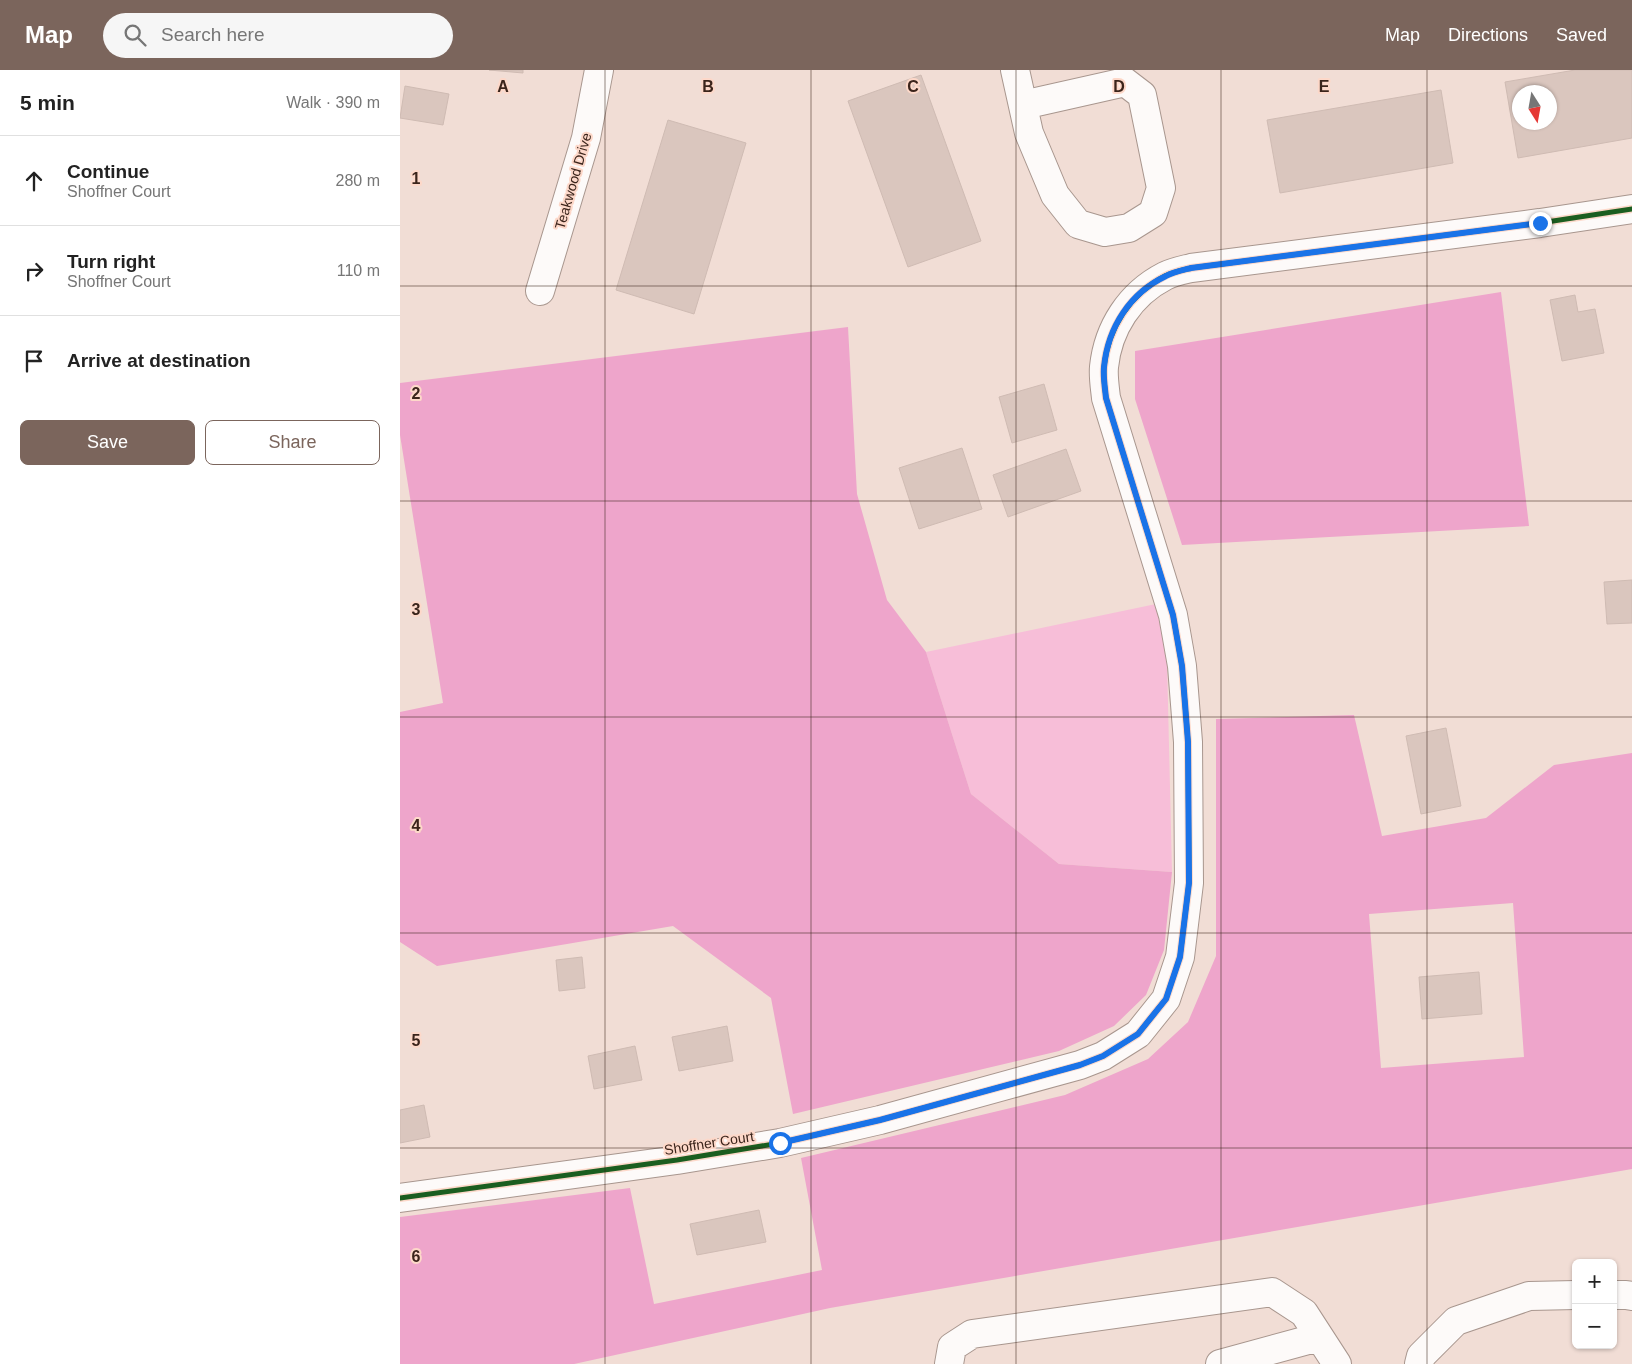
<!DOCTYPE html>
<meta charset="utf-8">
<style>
:root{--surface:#fff;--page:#f6f6f6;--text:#222;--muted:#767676;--line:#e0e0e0;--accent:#7b655c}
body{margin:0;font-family:Arial,sans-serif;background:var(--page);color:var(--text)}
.controls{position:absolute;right:15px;bottom:15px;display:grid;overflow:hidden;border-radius:8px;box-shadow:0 1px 4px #0004}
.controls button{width:45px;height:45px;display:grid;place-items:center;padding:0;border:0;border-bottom:1px solid var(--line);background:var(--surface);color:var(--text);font:25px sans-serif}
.compass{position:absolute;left:1112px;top:15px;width:45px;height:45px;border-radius:50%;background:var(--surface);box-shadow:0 1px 4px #0004;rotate:169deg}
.stop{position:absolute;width:15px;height:15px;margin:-11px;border:4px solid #1a73e8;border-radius:50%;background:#fff}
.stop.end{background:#1a73e8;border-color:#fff;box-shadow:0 1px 5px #0008}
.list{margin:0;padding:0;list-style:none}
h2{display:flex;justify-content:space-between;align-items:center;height:65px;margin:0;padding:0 20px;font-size:21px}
h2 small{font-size:16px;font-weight:400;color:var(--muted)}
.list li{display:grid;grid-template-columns:32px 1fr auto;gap:15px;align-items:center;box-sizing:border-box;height:90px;padding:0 20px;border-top:1px solid var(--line)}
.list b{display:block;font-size:19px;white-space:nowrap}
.list p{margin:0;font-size:16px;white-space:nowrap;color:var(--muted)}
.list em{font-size:16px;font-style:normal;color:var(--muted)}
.actions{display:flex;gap:10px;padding:15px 20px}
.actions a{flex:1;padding:11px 0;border:1px solid var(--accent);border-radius:8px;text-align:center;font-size:18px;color:var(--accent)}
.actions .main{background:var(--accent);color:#fff}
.icon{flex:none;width:28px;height:28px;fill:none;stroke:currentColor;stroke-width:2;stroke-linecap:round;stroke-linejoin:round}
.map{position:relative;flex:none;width:1232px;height:1294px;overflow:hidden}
header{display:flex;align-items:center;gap:30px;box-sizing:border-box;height:70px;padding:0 25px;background:var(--accent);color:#fff}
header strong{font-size:24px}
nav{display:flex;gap:28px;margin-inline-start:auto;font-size:18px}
.search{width:350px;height:45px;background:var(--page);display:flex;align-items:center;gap:12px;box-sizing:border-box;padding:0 18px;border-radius:28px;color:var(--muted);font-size:19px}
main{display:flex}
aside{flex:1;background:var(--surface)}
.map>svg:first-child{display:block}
.green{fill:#f7bed8}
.forest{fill:#eea5cb;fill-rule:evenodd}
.building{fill:#dac6be;stroke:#cfbbb3;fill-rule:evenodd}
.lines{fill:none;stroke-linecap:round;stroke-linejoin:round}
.minor-casing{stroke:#a8968e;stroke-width:30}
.minor{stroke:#fdfaf9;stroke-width:28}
.cycleway-casing{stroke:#fdd8c9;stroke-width:8}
.cycleway{stroke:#1b5e20;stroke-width:5}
.route{stroke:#1a73e8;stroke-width:6}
.grid{fill:none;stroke:#3b241b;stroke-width:1;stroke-opacity:0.55}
.labels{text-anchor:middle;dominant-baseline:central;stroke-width:4;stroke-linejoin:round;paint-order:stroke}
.street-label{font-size:14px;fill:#3b241b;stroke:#fdd8c9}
.grid-label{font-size:16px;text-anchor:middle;font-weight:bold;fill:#3b241b;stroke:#fdd8c9;stroke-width:4;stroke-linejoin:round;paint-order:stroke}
</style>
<header>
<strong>Map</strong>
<div class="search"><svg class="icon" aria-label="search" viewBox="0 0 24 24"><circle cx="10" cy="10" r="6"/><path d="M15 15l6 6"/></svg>Search here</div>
<nav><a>Map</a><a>Directions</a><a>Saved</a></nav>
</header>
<main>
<aside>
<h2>5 min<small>Walk · 390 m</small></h2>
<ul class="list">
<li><svg class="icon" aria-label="ahead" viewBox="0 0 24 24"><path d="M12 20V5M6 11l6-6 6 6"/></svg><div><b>Continue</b><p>Shoffner Court</p></div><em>280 m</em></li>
<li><svg class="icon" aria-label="right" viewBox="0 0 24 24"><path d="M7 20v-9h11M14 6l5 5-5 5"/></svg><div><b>Turn right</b><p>Shoffner Court</p></div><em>110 m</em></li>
<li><svg class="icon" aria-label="arrive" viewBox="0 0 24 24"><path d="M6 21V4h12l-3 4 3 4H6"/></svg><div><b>Arrive at destination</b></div></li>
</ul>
<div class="actions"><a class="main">Save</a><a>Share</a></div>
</aside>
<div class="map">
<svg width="1232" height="1294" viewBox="0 0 1232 1294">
<rect width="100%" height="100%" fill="#f1ddd5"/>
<path class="green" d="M756 534 767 592 772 802 659 794 571 724 526 582Z"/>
<path class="forest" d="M1101 222 1129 456 782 475 735 329V281Z
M448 257 457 424 487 530 526 582 571 724 659 794 772 802 764 880 746 925 714 956 659 981 393 1044 371 928 273 856 37 896 0 872V642L43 633 0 365V313Z
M954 645 982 766 1086 748 1154 695 1232 683V1099L430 1238 174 1294H0V1147L230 1118 254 1234 422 1200 401 1088 665 1025 748 989 788 952 816 886V649ZM1113 833 1124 987 981 998 969 844Z"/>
<path class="building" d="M89 0H123V3Z
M1175 0H1232V68L1118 88 1105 12ZM1120 22H1150V52H1120Z
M521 5 581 171 508 197 448 31Z
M5 16 49 24 43 55 0 48Z
M1041 20 1053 93 880 123 867 50Z
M268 50 346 73 294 244 216 220Z
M1175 225 1178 242 1195 239 1204 283 1162 291 1150 230Z
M644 314 657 360 612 373 599 327Z
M562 378 582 439 519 459 499 398Z
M666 379 681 421 608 447 593 405Z
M1232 510V553L1207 554 1204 512Z
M1046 658 1061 736 1021 744 1006 666Z
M182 887 185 918 159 921 156 890Z
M1079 902 1082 944 1022 949 1019 907Z
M327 956 333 991 279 1001 272 967Z
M235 976 242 1010 194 1019 188 986Z
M24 1035 30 1067 0 1073V1040Z
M359 1140 366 1172 297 1185 290 1154Z"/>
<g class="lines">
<g class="minor-casing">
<path id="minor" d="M615 0 629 63 655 125 678 154 705 162 729 158 753 143 761 118 742 25 725 12 623 35
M140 221 186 68 199 0
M0 1128 277 1090 380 1073 480 1050 680 995 703 986 738 964 766 929 780 887 789 813 788 672 782 596 773 545 706 328C705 318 703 307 704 297 708 258 730 224 765 206 773 202 783 200 791 198L1140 153 1232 139
M1213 1225H1226L1232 1226
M549 1294 552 1277 572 1264 872 1222 904 1243 937 1294
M820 1294 919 1267
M1019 1294 1021 1286 1056 1251 1129 1226 1176 1225"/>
</g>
<use href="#minor" class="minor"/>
<g class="cycleway-casing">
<path id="cycleway" d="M0 1128 277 1090 380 1073 480 1050 680 995 703 986 738 964 766 929 780 887 789 813 788 672 782 596 773 545 706 328C705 318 703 307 704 297 708 258 730 224 765 206 773 202 783 200 791 198L1140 153 1232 139"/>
</g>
<use href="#cycleway" class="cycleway"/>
</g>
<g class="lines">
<path class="route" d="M380 1073 480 1050 680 995 703 986 738 964 766 929 780 887 789 813 788 672 782 596 773 545 706 328C705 318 703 307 704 297 708 257 730 223 766 206 773 202 783 200 791 198L1140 153"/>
</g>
<path class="grid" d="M205 0V1294M411 0V1294M616 0V1294M821 0V1294M1027 0V1294M0 216H1232M0 431H1232M0 647H1232M0 863H1232M0 1078H1232"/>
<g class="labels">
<g class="street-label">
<text transform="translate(173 111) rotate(-74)">Teakwood Drive</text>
<text transform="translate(309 1073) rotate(-9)">Shoffner Court</text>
</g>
</g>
<g class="grid-label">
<text x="103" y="22">A</text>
<text x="308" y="22">B</text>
<text x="513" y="22">C</text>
<text x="719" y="22">D</text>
<text x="924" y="22">E</text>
<text x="16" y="114">1</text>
<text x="16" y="329">2</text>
<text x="16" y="545">3</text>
<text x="16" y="761">4</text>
<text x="16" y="976">5</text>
<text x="16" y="1192">6</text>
</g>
</svg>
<div class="controls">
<button>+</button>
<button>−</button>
</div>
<svg class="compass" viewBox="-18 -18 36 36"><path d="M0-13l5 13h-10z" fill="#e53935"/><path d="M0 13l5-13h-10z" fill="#767676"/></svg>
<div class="stop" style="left:380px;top:1073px"></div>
<div class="stop end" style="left:1140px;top:153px"></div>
</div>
</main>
